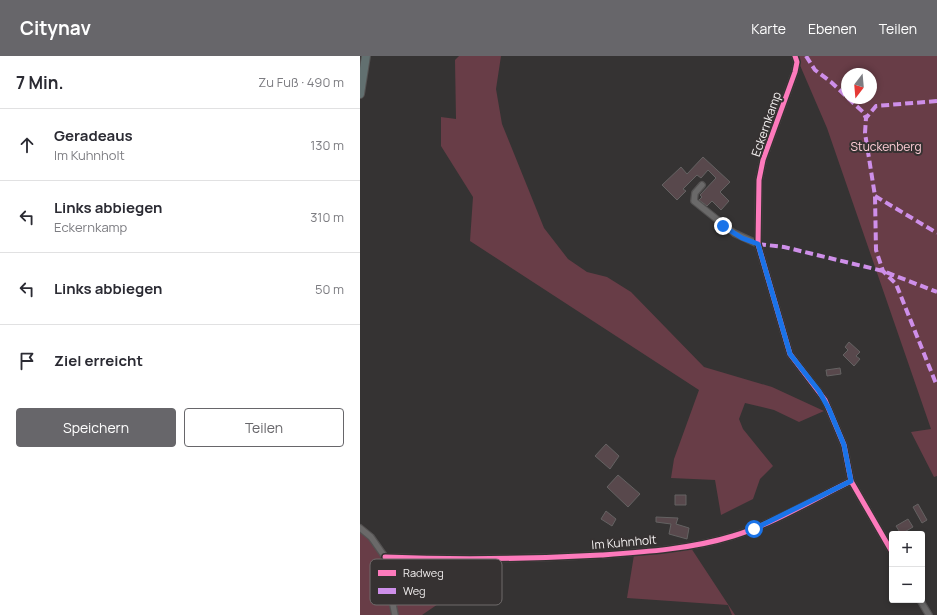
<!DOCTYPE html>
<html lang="de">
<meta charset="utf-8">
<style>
:root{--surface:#fff;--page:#f7f7f7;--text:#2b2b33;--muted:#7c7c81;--line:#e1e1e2;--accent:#67666a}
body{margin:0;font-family:Manrope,sans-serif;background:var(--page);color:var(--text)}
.controls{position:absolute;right:12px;bottom:12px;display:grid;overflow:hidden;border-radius:4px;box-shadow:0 2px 6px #0003}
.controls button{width:36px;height:36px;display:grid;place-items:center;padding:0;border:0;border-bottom:1px solid var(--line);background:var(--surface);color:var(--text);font:20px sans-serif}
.compass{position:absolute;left:481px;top:12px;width:36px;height:36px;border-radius:50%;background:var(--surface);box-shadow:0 2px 6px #0003;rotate:196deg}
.stop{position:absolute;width:12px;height:12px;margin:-9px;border:3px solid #1a73e8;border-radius:50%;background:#fff}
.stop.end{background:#1a73e8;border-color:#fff;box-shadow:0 1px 4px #0008}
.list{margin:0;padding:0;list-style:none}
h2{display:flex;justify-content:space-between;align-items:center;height:52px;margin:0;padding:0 16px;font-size:17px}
h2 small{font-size:13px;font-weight:400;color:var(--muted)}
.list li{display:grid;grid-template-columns:26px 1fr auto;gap:12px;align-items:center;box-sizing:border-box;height:72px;padding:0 16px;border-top:1px solid var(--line)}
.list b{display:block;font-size:15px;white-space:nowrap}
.list p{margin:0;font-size:13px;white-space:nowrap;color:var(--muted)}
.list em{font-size:13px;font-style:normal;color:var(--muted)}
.actions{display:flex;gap:8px;padding:12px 16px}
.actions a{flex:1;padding:9px 0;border:1px solid var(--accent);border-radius:4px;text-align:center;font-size:14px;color:var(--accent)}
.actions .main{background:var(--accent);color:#fff}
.icon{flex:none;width:22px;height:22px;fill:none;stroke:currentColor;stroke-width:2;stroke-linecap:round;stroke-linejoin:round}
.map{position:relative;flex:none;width:577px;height:559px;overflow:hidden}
header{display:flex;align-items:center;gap:24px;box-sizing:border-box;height:56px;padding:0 20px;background:var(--accent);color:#fff}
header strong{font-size:19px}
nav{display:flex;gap:22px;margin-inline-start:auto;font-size:14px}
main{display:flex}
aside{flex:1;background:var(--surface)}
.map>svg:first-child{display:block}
.green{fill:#683d47;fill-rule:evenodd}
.building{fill:#58484c;stroke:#646262}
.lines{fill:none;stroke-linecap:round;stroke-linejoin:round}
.minor-casing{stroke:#545252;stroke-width:8}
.highway-casing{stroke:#545252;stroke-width:10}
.minor{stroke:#6a6969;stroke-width:5.5}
.highway{stroke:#627070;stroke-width:8}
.quiet{stroke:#ce8fe9;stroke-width:4;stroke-dasharray:8 4;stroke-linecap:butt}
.cycleway-casing{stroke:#363232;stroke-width:8}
.cycleway{stroke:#fd7abc;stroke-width:5}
.route{stroke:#1a73e8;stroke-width:5}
.labels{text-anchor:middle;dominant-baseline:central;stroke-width:4;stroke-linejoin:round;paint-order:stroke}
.street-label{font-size:12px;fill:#f3f0f0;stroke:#363232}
.park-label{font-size:12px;fill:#feced7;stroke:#363232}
.key{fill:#363232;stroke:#6f6b6b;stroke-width:1}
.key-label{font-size:11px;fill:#f3f0f0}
</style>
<header>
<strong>Citynav</strong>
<nav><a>Karte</a><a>Ebenen</a><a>Teilen</a></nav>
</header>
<main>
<aside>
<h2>7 Min.<small>Zu Fuß · 490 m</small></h2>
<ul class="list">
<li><svg class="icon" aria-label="ahead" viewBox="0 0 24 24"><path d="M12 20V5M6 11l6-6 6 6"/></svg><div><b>Geradeaus</b><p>Im Kuhnholt</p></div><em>130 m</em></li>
<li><svg class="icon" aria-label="left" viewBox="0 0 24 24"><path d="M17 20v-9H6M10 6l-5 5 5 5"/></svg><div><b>Links abbiegen</b><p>Eckernkamp</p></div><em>310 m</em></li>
<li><svg class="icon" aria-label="left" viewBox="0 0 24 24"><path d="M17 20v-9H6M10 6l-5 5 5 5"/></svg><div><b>Links abbiegen</b></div><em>50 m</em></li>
<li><svg class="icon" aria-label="arrive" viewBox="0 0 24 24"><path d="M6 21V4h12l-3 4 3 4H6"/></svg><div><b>Ziel erreicht</b></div></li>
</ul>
<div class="actions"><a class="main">Speichern</a><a>Teilen</a></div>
</aside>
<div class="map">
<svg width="577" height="559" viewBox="0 0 577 559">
<rect width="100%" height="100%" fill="#353333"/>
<path class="green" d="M99 0H141L136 33 142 68 184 172 208 203 227 216 247 221 271 236 344 311 412 331 464 355 439 366 414 354 385 347 379 363 383 373 413 410 400 423 393 443 361 459 355 424 311 422 314 403 339 334 110 185 113 141 81 90V61L96 63 95 4Z
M436 0H577V420L574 421 551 376 571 373 467 72ZM487 18H511V42H487Z
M0 472 18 489 32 559H0Z
M331 492 375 559H372L368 549 267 542 274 499Z
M33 505 138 507 62 559H38L28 509Z"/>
<path class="building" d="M343 101 370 126 360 136 369 145 361 154 352 145 347 150 339 144 342 141 340 139 356 122 348 114 341 122 337 119 323 133 326 135 317 144 302 129 321 111 327 118Z
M489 286 500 296 496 300 500 303 494 310 483 299 488 294 485 291Z
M480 312 481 318 467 320 466 314Z
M246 388 259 400 250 413 235 400Z
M258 419 280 438 268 451 247 431Z
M315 439H326V449H315Z
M558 448 567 464 562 467 553 451Z
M246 455 256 463 252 470 241 463Z
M296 461 318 462 316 468 329 472 327 483 309 478 311 468 296 466Z
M548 463 553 471 541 478 536 470Z"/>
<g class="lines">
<g class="minor-casing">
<path id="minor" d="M435 0 437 6 435 16 403 104 399 124 398 188 430 298 465 344 484 389 491 425 532 496
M342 129 335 137 334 145 374 177 398 188
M0 472 11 481 25 501 30 534 35 559
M25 501C98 504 168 503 241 499 285 496 331 493 373 480 413 468 454 443 491 425
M560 544 569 559"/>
</g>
<g class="highway-casing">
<path id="highway" d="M0 38 6 0"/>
</g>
<use href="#minor" class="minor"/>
<use href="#highway" class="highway"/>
<path class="quiet" d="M446 0 455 14 471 26 487 41
M488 42 503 56 506 62
M577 45 516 50 506 62 505 77 515 140 516 194 523 215 536 228 577 330
M515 140 577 177
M398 188 424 191 523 215 577 236"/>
<g class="cycleway-casing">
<path id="cycleway" d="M435 0 437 6 435 16 403 104 399 124 398 188 430 298 465 344 484 389 491 425 532 496
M25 501C98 504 168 503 241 499 285 496 331 493 373 480 413 468 454 443 491 425"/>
</g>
<use href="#cycleway" class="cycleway"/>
</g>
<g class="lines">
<path class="route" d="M363 170 382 182 398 188 430 298 459 335 469 353 484 389 491 425 394 473"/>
</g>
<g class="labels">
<g class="street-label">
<text transform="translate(406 68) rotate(-71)">Eckernkamp</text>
<text transform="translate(264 486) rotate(-5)">Im Kuhnholt</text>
</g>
<g class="park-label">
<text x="526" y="90">Stuckenberg</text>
</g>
</g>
<rect x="10" y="503" width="132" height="46" rx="6" class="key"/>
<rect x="18" y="514" width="18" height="6" fill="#fd7abc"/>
<rect x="18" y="532" width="18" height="6" fill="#ce8fe9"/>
<g class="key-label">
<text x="43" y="521">Radweg</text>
<text x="43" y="539">Weg</text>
</g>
</svg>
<div class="controls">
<button>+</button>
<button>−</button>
</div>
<svg class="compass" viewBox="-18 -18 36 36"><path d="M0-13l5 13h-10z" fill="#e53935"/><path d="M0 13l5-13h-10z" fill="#7c7c81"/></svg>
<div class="stop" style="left:394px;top:473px"></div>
<div class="stop end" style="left:363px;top:170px"></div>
</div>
</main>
